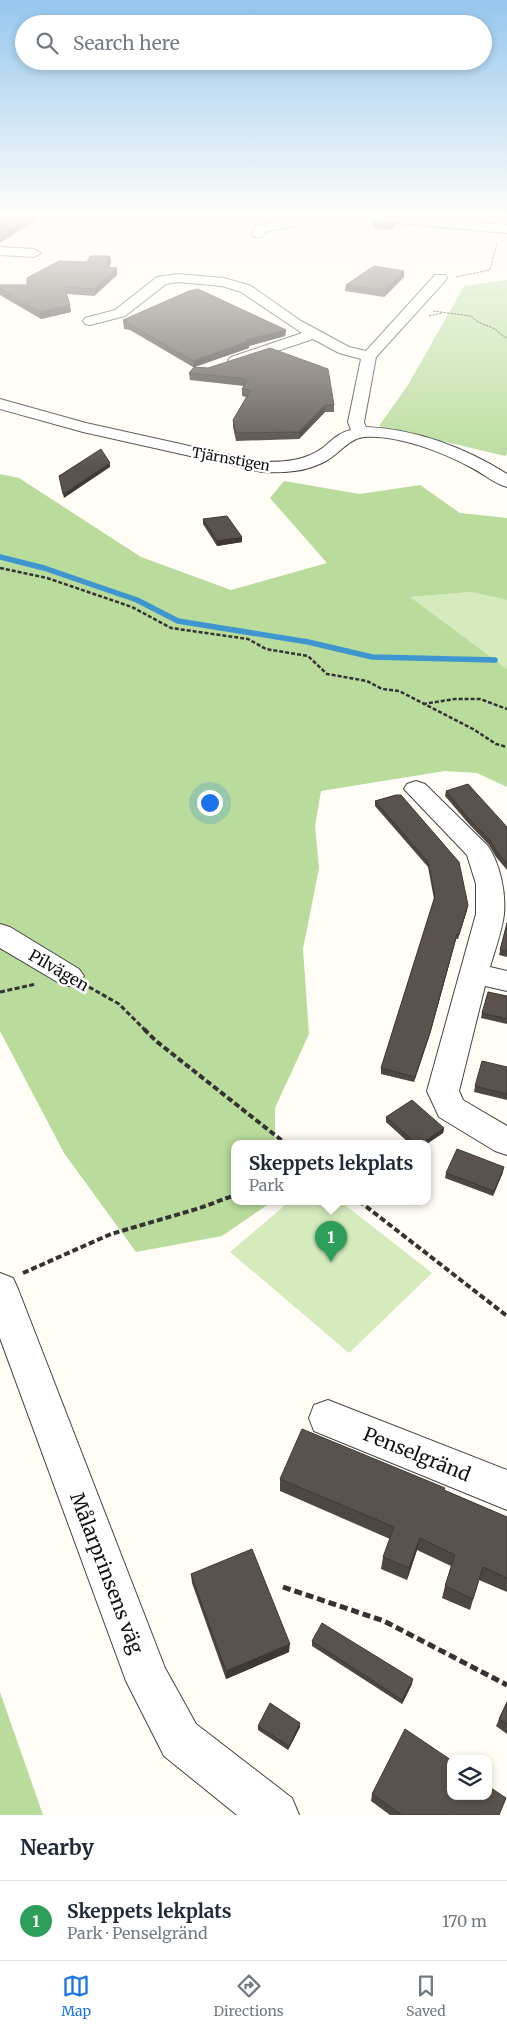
<!DOCTYPE html>
<meta charset="utf-8">
<style>
:root{--surface:#fff;--page:#f6f6f7;--text:#1f2937;--muted:#747a83;--line:#e0e1e3;--accent:#1a73e8}
body{margin:0;font-family:Merriweather,serif;background:var(--page);color:var(--text)}
.controls{position:absolute;right:15px;bottom:15px;display:grid;overflow:hidden;border-radius:10px;box-shadow:0 2px 8px #0003}
.controls button{width:45px;height:45px;display:grid;place-items:center;padding:0;border:0;border-bottom:1px solid var(--line);background:var(--surface);color:var(--text);font:25px sans-serif}
.you{position:absolute;left:209px;top:802px;width:18px;height:18px;margin:-12px;border:4px solid #fff;border-radius:50%;background:#1a73e8;box-shadow:0 0 0 8px #1a73e833}
.badge{display:grid;place-items:center;width:32px;height:32px;border-radius:50%;background:var(--accent);color:#fff;font-size:16px;font-weight:700}
.pin{position:absolute;translate:-50% -41px;filter:drop-shadow(0 1px 2px #0008)}
.pin::after{content:'';position:absolute;top:26px;width:18px;height:15px;background:inherit;clip-path:polygon(0 0,100% 0,50% 100%)}
.popup{position:absolute;left:231px;top:1140px;width:200px;height:65px;box-sizing:border-box;display:grid;place-content:center;border-radius:10px;background:var(--surface);filter:drop-shadow(0 1px 4px #0005);font-size:16px;white-space:nowrap;color:var(--muted)}
.popup b{font-size:19px;color:var(--text)}
.popup::after{content:'';position:absolute;left:50%;top:100%;margin-left:-10px;border:10px solid transparent;border-top-color:var(--surface)}
.list{margin:0;padding:0;list-style:none}
h2{display:flex;justify-content:space-between;align-items:center;height:65px;margin:0;padding:0 20px;font-size:21px}
h2 small{font-size:16px;font-weight:400;color:var(--muted)}
.list li{display:grid;grid-template-columns:32px 1fr auto;gap:15px;align-items:center;box-sizing:border-box;height:80px;padding:0 20px;border-top:1px solid var(--line)}
.list b{display:block;font-size:19px;white-space:nowrap}
.list p{margin:0;font-size:16px;white-space:nowrap;color:var(--muted)}
.list em{font-size:16px;font-style:normal;color:var(--muted)}
.icon{flex:none;width:28px;height:28px;fill:none;stroke:currentColor;stroke-width:2;stroke-linecap:round;stroke-linejoin:round}
.map{position:relative;flex:none;width:507px;height:1815px;overflow:hidden}
.search{position:absolute;background:var(--surface);box-shadow:0 2px 8px #0003;left:15px;right:15px;top:15px;height:55px;display:flex;align-items:center;gap:12px;box-sizing:border-box;padding:0 18px;border-radius:28px;color:var(--muted);font-size:19px}
.sheet{height:145px;background:var(--surface)}
nav{display:flex;justify-content:space-around;align-items:center;box-sizing:border-box;height:70px;border-top:1px solid var(--line);background:var(--surface);font-size:14px;color:var(--muted)}
nav a{display:grid;justify-items:center;gap:2px}
nav .on{color:var(--accent)}
.map>svg:first-child{display:block}
.green{fill:#d5ebbd}
.forest{fill:#b9dc9c}
.lines{fill:none;stroke-linecap:round;stroke-linejoin:round}
.stream{stroke:#3f96cf;stroke-width:5.5}
.minor-casing{stroke:#444;stroke-width:2}
.path-far4{stroke:#333;stroke-width:1;stroke-dasharray:2.5 1;stroke-linecap:butt}
.path-far3{stroke:#333;stroke-width:2.5;stroke-dasharray:4 2;stroke-linecap:butt}
.path-far2{stroke:#333;stroke-width:3;stroke-dasharray:5 2.5;stroke-linecap:butt}
.path-far1{stroke:#333;stroke-width:4;stroke-dasharray:6 3;stroke-linecap:butt}
.path{stroke:#333;stroke-width:5;stroke-dasharray:8 4;stroke-linecap:butt}
.minor{fill:#fff;fill-rule:evenodd}
.wall{fill:#4d4742}
.shaded-wall{fill:#3f3936}
.building{fill:#5a524d;stroke:#3f3936}
.labels{text-anchor:middle;dominant-baseline:central;stroke-width:5;stroke-linejoin:round;paint-order:stroke}
.far-street-label{font-size:14px;fill:#111;stroke:#fff}
.street-label{font-size:16px;fill:#111;stroke:#fff}
.near-street-label{font-size:19px;fill:#111;stroke:#fff}
</style>
<div class="map">
<svg width="507" height="1815" viewBox="0 0 507 1815">
<rect width="100%" height="100%" fill="#fffdf5"/>
<path class="green" d="M471 592 507 600V669L409 597Z
M290 1201H340L432 1273 349 1353 230 1252Z"/>
<path class="forest" d="M507 280V454L505 456 379 426 408 385 464 286Z
M0 474 19 478 141 557 231 590 327 563 270 498 284 481 360 494 420 485 460 513 507 518V600L471 592 410 597 507 669V787L477 773 445 771 321 791 315 826 319 868 303 949 309 1034 275 1108V1143H235V1201H273L222 1236 136 1252 64 1153 0 1031Z
M0 1692 43 1815H0Z"/>
<g class="lines">
<path class="stream" d="M0 557 44 568 137 600 178 621 308 642 372 657 495 660"/>
<g class="minor-casing">
<path id="minor" d="M274 214H295L304 216 306 221 304 224 265 232 262 237H254L252 234 255 226 288 220 276 217Z
M336 214H384L507 225V233L342 218Z
M0 247 34 249 41 253 34 257 0 255Z
M178 274 224 278 251 286 301 321 349 347 366 351 435 275H445L447 278 445 281 376 357 364 422 366 427C416 429 466 448 507 474V487C495 484 485 475 474 469 445 453 397 434 364 437 348 439 339 454 326 461 306 472 284 473 262 472L83 432 0 409V399L86 423 262 462C285 462 305 461 324 447 332 440 340 432 351 430L348 422 361 359 339 353 313 339 241 363H231L228 360 231 357 302 333 241 292 222 286 178 282 166 284 125 316 90 325 85 324 83 321 85 318 115 310 157 277Z
M416 781 425 784 488 846C500 864 506 892 504 914 502 931 495 950 490 967L507 971V991L485 986 459 1091 463 1100 507 1126V1155L495 1151 439 1117 427 1091 476 914V884L467 855 404 789 407 784Z
M0 924 10 927 79 969 84 976 79 983 69 986 59 983 0 948Z
M0 1273 13 1278 18 1289 165 1668 196 1724 292 1798 299 1815H237L164 1756 126 1681 0 1338Z
M328 1400 507 1470V1510L314 1431 309 1418 314 1405Z"/>
</g>
<path class="path-far4" d="M456 277 490 270 497 243
M433 311 471 316C478 324 484 324 493 328 499 331 501 336 507 338
M429 316 442 313"/>
<path class="path-far3" d="M0 568 47 578 132 607 171 628 248 639 266 649 308 656 327 674 367 681 382 689 399 691 473 729 496 744 507 747
M423 704 455 699H480L507 709"/>
<path class="path-far2" d="M89 987 119 1004 145 1030
M0 992 36 984"/>
<path class="path-far1" d="M144 1029 156 1041 285 1143
M359 1201 507 1316
M23 1273 111 1234 200 1208 235 1195"/>
<path class="path" d="M283 1587 384 1621 507 1685"/>
<use href="#minor" class="minor"/>
</g>
<path class="wall" d="M395 221V225L392 230 374 229V225Z
M110 256 111 262 109 267 117 275 94 296 67 294 71 312 41 319 0 295V285H27L87 262Z
M404 277 384 297 345 291 346 285Z
M123 320 286 330 285 336 249 346V348L195 367 208 368 334 405V412H325L299 439 236 441 233 427V420L246 397 242 396V389L244 386 190 380 189 373 194 367H193L130 330 124 329Z
M203 519 242 542 217 546 203 524Z
M446 791 507 827V870L496 857 489 845 468 823 445 796Z
M396 795 467 910 458 939H456L430 1034 414 1082 381 1074V1068L434 899 428 867 375 806V801Z
M507 923V957L499 955Z
M507 996V1024L481 1018 482 1013Z
M507 1067V1100L474 1092 475 1086Z
M386 1117 444 1128 443 1133 427 1143H409L386 1122Z
M503 1172 493 1196 445 1178 446 1173Z
M280 1479 444 1490 507 1517V1592L479 1580 470 1610 442 1598 445 1586 451 1566 417 1550 407 1580 381 1569 383 1557 390 1539 280 1491Z
M191 1574 289 1652 226 1679 192 1583Z
M312 1641 412 1684 402 1704 312 1646Z
M507 1702V1734L496 1726 499 1719Z
M258 1726 300 1727 288 1750 258 1730Z
M372 1794 506 1798 499 1815H390L371 1801Z"/>
<path class="shaded-wall" d="M35 214H46L0 243V236Z
M110 256 111 262 107 274 106 267Z
M117 268V275L94 296V289Z
M404 271V277L384 297 385 290Z
M70 305 71 312 41 319 40 312Z
M286 330 285 336 249 346V348L193 367V361L246 340Z
M325 405V412L299 439V432Z
M110 463V467L64 498 63 494Z
M242 537V542L217 546V541Z
M468 905 467 910 458 939 459 934Z
M457 934 456 939 430 1034 414 1082 415 1077Z
M444 1128 443 1133 427 1144V1143H422Z
M504 1167 503 1172 493 1196 494 1191Z
M420 1538 417 1550 407 1580 409 1568Z
M290 1644 289 1652 226 1679V1671Z
M413 1679 412 1684 402 1704V1700Z
M300 1723V1727L288 1750 289 1746Z"/>
<path class="building" d="M0 214H35L0 236Z
M375 220 395 221 392 227 374 225Z
M90 256H110L106 267 117 268 94 289 64 287 70 305 40 312 0 288V285H27V278L59 261 87 262Z
M374 266 404 271 385 290 346 285Z
M198 289 286 330 246 340 249 341 193 361 130 324 124 322 127 321 123 320 189 291Z
M270 348 328 369 334 405H325L299 432 236 433 233 420 251 390 242 389 248 379 189 373 194 367 208 368Z
M101 449 110 463 63 494 59 476Z
M227 516 242 537 217 541 203 519Z
M468 784 507 827V864L497 852 490 840 468 818 446 791Z
M396 795H401L459 862 468 905 459 934H457L431 1029 415 1077 381 1068 435 896 428 862 375 801Z
M507 923V951L500 950Z
M488 992 507 996V1019L482 1013Z
M482 1061 507 1067V1094L475 1086Z
M412 1100 444 1128 422 1143H416L386 1117Z
M457 1149 504 1167 494 1191 446 1173Z
M302 1429 445 1488 444 1490 507 1517V1578L483 1567 473 1599 445 1586 455 1555 420 1538 409 1568 383 1557 394 1527 280 1479Z
M252 1549 290 1644 226 1671 191 1574Z
M322 1623 413 1679 402 1700 312 1641Z
M507 1702V1724L499 1719Z
M270 1703 300 1723 289 1746 258 1726Z
M405 1729 451 1760V1796H488V1786L506 1798 499 1815H402L372 1794Z"/>
<linearGradient id="sky" x2="0" y2="1"><stop stop-color="#95c6ee"/><stop offset="0.46" stop-color="#fffefa"/><stop offset="1" stop-color="#fffefa" stop-opacity="0"/></linearGradient>
<rect width="507" height="468" fill="url(#sky)"/>
<g class="labels">
<g class="far-street-label">
<text transform="translate(231 459) rotate(10)">Tjärnstigen</text>
</g>
<g class="street-label">
<text transform="translate(59 970) rotate(30)">Pilvägen</text>
</g>
<g class="near-street-label">
<text transform="translate(417 1454) rotate(22)">Penselgränd</text>
<text transform="translate(107 1573) rotate(69)">Målarprinsens väg</text>
</g>
</g>
</svg>
<div class="controls">
<button><svg class="icon" aria-label="layers" viewBox="0 0 24 24"><path d="M12 4l9 5-9 5-9-5zM3 14l9 5 9-5"/></svg></button>
</div>
<div class="you"></div>
<div class="pin badge" style="left:331px;top:1262px;background:#2e9e5b">1</div>
<div class="popup"><b>Skeppets lekplats</b>Park</div>
<div class="search"><svg class="icon" aria-label="search" viewBox="0 0 24 24"><circle cx="10" cy="10" r="6"/><path d="M15 15l6 6"/></svg>Search here</div>
</div>
<section class="sheet">
<h2>Nearby<small></small></h2>
<ul class="list">
<li><span class="badge" style="background:#2e9e5b">1</span><div><b>Skeppets lekplats</b><p>Park · Penselgränd</p></div><em>170 m</em></li>
</ul>
</section>
<nav>
<a class="on"><svg class="icon" aria-label="map" viewBox="0 0 24 24"><path d="M3 6l6-2 6 2 6-2v14l-6 2-6-2-6 2zM9 4v14M15 6v14"/></svg>Map</a>
<a><svg class="icon" aria-label="directions" viewBox="0 0 24 24"><path d="M12 3l9 9-9 9-9-9zM9 14v-3h6M13 9l2 2-2 2"/></svg>Directions</a>
<a><svg class="icon" aria-label="saved" viewBox="0 0 24 24"><path d="M7 4h10v16l-5-4-5 4z"/></svg>Saved</a>
</nav>
